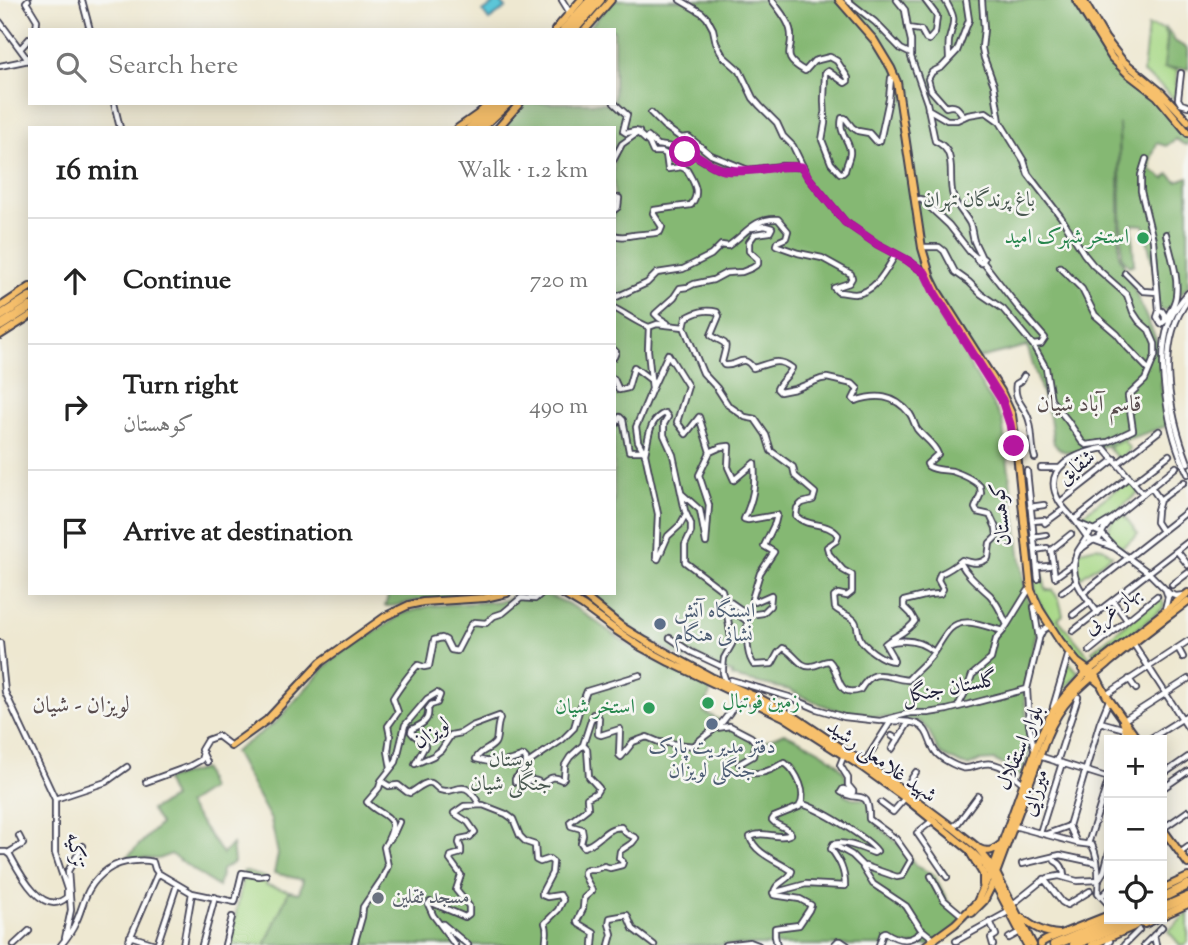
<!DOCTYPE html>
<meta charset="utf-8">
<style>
:root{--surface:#fff;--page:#f6f6f6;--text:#222;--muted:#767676;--line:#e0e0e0}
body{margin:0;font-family:"Sorts Mill Goudy",Amiri,serif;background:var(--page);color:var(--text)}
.controls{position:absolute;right:21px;bottom:21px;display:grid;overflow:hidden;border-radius:0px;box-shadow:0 4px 18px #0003}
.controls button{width:63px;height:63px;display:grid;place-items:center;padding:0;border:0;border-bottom:2px solid var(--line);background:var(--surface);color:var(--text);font:35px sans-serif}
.stop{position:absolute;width:21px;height:21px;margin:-16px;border:5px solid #b5179e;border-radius:50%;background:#fff}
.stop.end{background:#b5179e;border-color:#fff;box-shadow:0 2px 7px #0008}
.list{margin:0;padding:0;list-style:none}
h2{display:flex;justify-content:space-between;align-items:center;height:91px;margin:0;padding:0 28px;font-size:30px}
h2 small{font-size:23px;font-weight:400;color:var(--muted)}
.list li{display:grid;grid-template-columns:46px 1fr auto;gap:21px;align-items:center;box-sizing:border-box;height:126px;padding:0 28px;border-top:2px solid var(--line)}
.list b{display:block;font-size:26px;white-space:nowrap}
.list p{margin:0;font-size:23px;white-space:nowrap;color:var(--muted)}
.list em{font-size:23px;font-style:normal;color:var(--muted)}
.icon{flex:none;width:38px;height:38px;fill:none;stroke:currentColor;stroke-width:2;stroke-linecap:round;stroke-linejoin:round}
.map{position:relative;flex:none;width:1188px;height:945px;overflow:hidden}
.search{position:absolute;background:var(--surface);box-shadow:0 4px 18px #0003;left:28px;top:28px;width:588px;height:77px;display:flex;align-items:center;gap:18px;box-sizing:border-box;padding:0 24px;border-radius:0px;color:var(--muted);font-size:26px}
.panel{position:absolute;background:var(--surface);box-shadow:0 4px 18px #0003;left:28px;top:126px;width:588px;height:469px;border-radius:0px}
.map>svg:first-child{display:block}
.green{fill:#a7d886;stroke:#647d60;stroke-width:2}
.forest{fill:#85b873;stroke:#546d57;stroke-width:2}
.water{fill:#5cc6d8;stroke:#3f748a;stroke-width:2}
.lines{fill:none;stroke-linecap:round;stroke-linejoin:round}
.minor-casing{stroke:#414052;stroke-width:8}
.major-casing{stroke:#414052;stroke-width:10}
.highway-casing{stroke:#414052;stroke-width:11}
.minor{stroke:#fff;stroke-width:4.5}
.major{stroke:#f7c06c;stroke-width:6}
.highway{stroke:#f7c06c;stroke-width:8}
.route{stroke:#b5179e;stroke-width:9}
.leisure-dot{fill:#2e9e5b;stroke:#f6f6f2;stroke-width:2.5}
.service-dot{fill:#5c6f8a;stroke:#f6f6f2;stroke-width:2.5}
.worship-dot{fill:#6b7280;stroke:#f6f6f2;stroke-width:2.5}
.labels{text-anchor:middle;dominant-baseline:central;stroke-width:5;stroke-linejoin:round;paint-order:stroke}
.park-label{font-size:21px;fill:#4a5952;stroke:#f6f6f2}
.leisure-label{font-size:21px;fill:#27864d;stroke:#f6f6f2;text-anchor:end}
.street-label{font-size:21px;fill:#22223b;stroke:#f6f6f2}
.service-label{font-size:21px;fill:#4e5e75;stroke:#f6f6f2;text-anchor:start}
.worship-label{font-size:21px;fill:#5b616d;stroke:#f6f6f2;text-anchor:start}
.neighbourhood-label{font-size:23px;fill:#594d4e;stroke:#f6f6f2}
</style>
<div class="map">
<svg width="1188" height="945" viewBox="0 0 1188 945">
<rect width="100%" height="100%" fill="#f6f6f2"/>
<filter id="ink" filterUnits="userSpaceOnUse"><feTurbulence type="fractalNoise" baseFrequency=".0143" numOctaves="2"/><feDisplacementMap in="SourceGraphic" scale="14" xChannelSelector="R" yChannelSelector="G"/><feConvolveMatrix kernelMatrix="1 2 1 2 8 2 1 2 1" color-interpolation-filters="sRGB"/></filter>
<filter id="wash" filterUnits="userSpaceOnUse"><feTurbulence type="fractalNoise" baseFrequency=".00686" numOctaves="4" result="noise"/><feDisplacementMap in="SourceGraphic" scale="28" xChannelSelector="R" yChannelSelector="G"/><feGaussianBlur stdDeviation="1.57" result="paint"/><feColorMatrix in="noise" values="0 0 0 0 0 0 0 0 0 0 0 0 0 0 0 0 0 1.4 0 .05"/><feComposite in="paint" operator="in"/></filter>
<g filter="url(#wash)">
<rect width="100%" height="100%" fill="#eee8d1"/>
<path class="green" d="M1148 26 1164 29V33L1167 34 1164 68 1177 70 1175 100 1161 86 1143 73Z
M1123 440 1130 449 1119 460 1108 447Z
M1130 479 1140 492 1103 521C1092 526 1088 524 1078 518Z
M1122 512 1138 534 1122 547 1113 541 1108 531 1112 520Z
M1096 547 1103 548 1112 555 1077 580 1076 560 1080 551Z
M1033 571H1042L1046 590H1052L1059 599 1063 615 1058 619 1094 662 1091 666 1080 661 1045 614 1036 594Z
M1161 597 1164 606 1161 610 1098 659 1092 651Z
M1068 661 1079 673 1061 693 1060 690Z
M244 871 267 878 266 885 289 891 265 945H230Z
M1188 913V942L1185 945H1180L1168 931Z"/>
<path class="forest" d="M614 0H1071L1120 75 1160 103 1188 139V145L1183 144 1176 139 1166 146 1157 143 1151 159V170L1165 179 1169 174 1177 181 1188 177V286L1166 311 1157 309 1153 266 1144 225 1132 224 1134 264 1129 266 1122 258 1119 123V255L1158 344 1162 366 1161 385 1167 426C1147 432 1080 458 1063 451 1059 449 1057 446 1054 444L1050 418 1027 346 967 361 1002 420 1025 590 1037 630 1024 690 1030 750 1020 777 1008 767 994 760 979 761 968 766 961 764 942 755 938 751 929 731 920 722 906 719 865 716 834 709 812 701 790 690 732 677V673L722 670 692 653 686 660 638 634 606 611 586 593H614V128H500L521 103H614V30H587Z
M1165 28 1172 35 1173 40 1188 49V69L1164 68 1168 34 1164 33Z
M389 593H493C470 599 446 597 422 600 407 601 401 607 385 606Z
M528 593C567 593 597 625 629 645 655 662 684 674 712 686L704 712 762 742 784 733C801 741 842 758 846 778 847 782 845 790 844 794L854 799H867L873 807 874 822 902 847 916 866 934 875 948 902 953 908 967 918 951 932 932 945H265L289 891 299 893 303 880 274 873 278 854 271 820 234 752 276 722 327 665 339 655 385 626 402 614 429 606 502 601Z
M203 769 210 789 187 804 223 854 232 844 234 862 222 870 218 887 171 854 158 859 126 858 160 824 151 810 173 798 165 780Z"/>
<path class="water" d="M499 0 506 8 489 20 483 12Z"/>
</g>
<g filter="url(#ink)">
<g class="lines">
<g class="minor-casing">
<path id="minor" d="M28 0 26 2 37 20 36 30
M82 0 90 30
M562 0 570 13
M680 0 702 13 707 18 713 29 716 43 723 56 740 71 753 98 760 106 777 123 783 136 793 146 808 177 845 222 877 244 907 260 925 273
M772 0C778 9 787 18 790 29 796 50 777 56 805 71L814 61 830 57 837 61 848 78V81L845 83 828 71 825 73 824 100 825 123 822 140 831 163 840 173H843L845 171C846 165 850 158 850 153 851 141 838 135 842 118H845L852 127 858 131 869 133 877 142 880 141 889 99 891 78
M847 0 875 22 901 49 911 54
M897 0 905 10 908 28
M925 0 937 16 935 33 929 40 926 39 921 30 908 28 911 41V57L927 103 935 141C959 151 947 177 953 196 956 207 965 214 970 224 972 229 972 235 974 241 976 246 979 251 981 256
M945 0C957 20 954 20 949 40 948 46 949 53 949 59
M0 22 28 60
M20 49 30 38
M0 66 29 60
M1181 73 1178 99 1181 104 1188 106
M114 103 120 128
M614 103 627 115 623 131 626 133 635 131 639 132 622 144 614 159
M928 109 947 120H957L968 115 986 112 1000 122
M651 113 664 126 681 138 689 137 711 155 748 170 782 166 801 167
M964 117C958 108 956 104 946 107L931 90 928 79 932 72 942 67 957 51 969 20 966 0
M648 137 657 145 672 147 680 153 686 151 691 153C708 164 723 174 745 169
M1146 159 1141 175V191L1153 240 1159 311
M614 199 619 198 618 207 614 210
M915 200 921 199 949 225 970 252 977 258
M614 235C622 238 626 236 634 235 643 233 649 235 660 232L662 227 653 213 654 210 691 205C701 192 694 183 687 170L681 167 668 169 666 154 662 152H653L649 143 638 133
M925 247H939L944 251 955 272 969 282 981 294 1003 309 1033 345 1046 368 1051 400 1068 421 1082 442 1086 445 1108 442 1133 430 1128 396 1145 380 1155 356V344L1149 330 1139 321 1133 312 1127 295 1093 265 1084 254 1061 217 1028 174 1024 161 1000 122 994 85 984 58 982 48 984 29 982 0
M980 256 984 259 981 263 977 260Z
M983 262 1017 306 1045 338 1041 344 1033 345
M1060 267 1082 289 1095 315 1117 334 1128 348 1149 370
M1125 273 1143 291 1157 292
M1188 293C1181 301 1174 310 1170 320 1154 361 1169 436 1188 474
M614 298 647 283 657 273 683 269 711 255 721 245 728 246C746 234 753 218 778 219L788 231 786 238 777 242 776 245 778 246 798 253 822 258 851 274 852 278 849 283 834 288 838 292C844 292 849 294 855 294 876 293 887 268 896 254
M1188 300C1154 344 1170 416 1188 463
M614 308C626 314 636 322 649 327
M1159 311H1162L1165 316V321L1161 324 1157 317Z
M1165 321C1169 313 1175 305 1176 296 1179 276 1170 253 1166 234
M667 323 659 318 655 314 674 297 680 288 688 287 694 284 713 280 726 273 742 272 752 268 758 264V259L749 251V242L755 234 770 232 772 228 765 226 752 228
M684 327 657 324 649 327 648 350 652 389 636 427 638 441 645 454 658 514 656 558 658 559 668 536 680 525 686 514
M614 350 616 352 614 357
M1024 376 1021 381 1016 384C1013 401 1025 405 1029 420 1033 432 1031 446 1035 458
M614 379 619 390 628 388 634 367 651 380
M652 389 668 354 688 386 677 422 686 434 699 417 710 452 699 475 709 505 706 543 700 510 682 494
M614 428 620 417 623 420 629 451H643
M710 452 721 447 729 446 728 467 734 480 754 463C756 484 753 500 744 519L748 520 777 515 775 523 764 546 774 552 760 573 752 599 755 602 771 595 770 606 763 613 749 615 723 597
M645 454C649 438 648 420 665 413L668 417 664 424V435L673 455 685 511 691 524V532L685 545V562L722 590 726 606 747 621C748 635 745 653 754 665L772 664 778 653 783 648C794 652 800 669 812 666 819 665 823 661 829 661 841 672 835 698 860 690 875 664 886 679 908 680 916 670 927 663 934 652
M1118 463 1159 431
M1041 468H1059
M1027 471 1038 579
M1134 482 1169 455
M1151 487 1160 500 1157 510 1156 522 1162 531
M1160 500 1184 482
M1060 502 1115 459
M1030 507 1044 505
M1075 519 1129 477
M1112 519 1176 467
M1032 521 1044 520
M1045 523 1064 509
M1077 523C1072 516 1064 510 1059 501 1040 467 1077 453 1104 448L1143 494
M1071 534 1051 550 1055 577 1073 564
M1033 537 1046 535
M1092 541 1078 551 1087 537 1077 523 1094 530 1112 519 1104 529 1099 539 1092 541 1087 537 1091 531 1094 530 1101 533
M1096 541 1115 548 1102 534
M1115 548 1149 573 1170 594 1176 596 1184 595
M1035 550 1047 548
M1078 551C1066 576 1083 594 1098 613
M1177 551 1188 565
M960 562C968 577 978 584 990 595 998 604 1002 614 1007 625L1028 591
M1037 567 1049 566
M1172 585 1188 573
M1062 592 1076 582
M1083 593 1188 511
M1113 601 1127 620
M1034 607 1039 639 1027 689 1029 724 1034 749
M1165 609 1168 597 1166 591
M1073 615 1090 602
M1073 631 1188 542
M670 638 691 652 723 667 724 658 732 644 726 607
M1039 638 1043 630 1048 627
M0 643 5 692 55 799V853L67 889V897C43 919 19 872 10 855L6 852H0
M1133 643 1188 728
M885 644C895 635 907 633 915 621L911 614 904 607V601L928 595 940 594 943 589 938 580 940 574C949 570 955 566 962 560 973 563 979 565 988 558L990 543 997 536 996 528 990 515 977 512 975 508 981 493 980 486C973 479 961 474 952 471 943 469 936 471 928 466L927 464 938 454C934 443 924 438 917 429 914 424 913 418 910 414 894 394 876 394 855 401L853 399 858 389 853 384 827 378 821 379 795 389 780 392 777 389C780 381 789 376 792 368 777 356 767 365 753 368 742 352 737 368 724 365L722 362C729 337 726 347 711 335L719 316 717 312C705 309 696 312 686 318L684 327 703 373 717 388 728 405 745 417 755 419 766 435 771 451 793 467 795 476 815 493 813 500 802 503 797 508 796 516C808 528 827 521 838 535L836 541 827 547 829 554 843 570 852 575V592L847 596 838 594 834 597 835 608C840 613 849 615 854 620 858 625 857 630 859 636 862 646 883 661 894 661L892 656 885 644C903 638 920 640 934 652 939 645 944 635 950 629 964 615 986 627 1003 631L1007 625
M1178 648 1183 657
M1089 651 1157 596
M723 667V673L726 682
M1129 679 1136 689
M731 680 789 697 817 709 844 717 880 721 910 713H928L947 710 1027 689
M1106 695 1188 641
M958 706 967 689 972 675 991 659 996 639 1003 631
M1053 707 1068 656
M1124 720 1188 679
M884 721C894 721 907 720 917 724 930 730 928 741 935 751 939 758 955 766 963 768 969 769 974 766 979 765 998 759 1009 772 1023 783
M1100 722 1125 729 1122 740
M717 728 730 726 751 737 756 743 753 756 739 764C743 775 759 775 770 770 776 768 779 764 785 763 797 772 808 794 799 807L774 817 772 820C777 827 787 826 791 834 778 841 764 829 750 837 755 854 778 861 792 871 790 881 773 882 774 895L800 899 811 905 809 910 799 925 775 928V936L777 945
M892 736 898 740
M1148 740 1188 715
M583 745 587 749 589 777 599 788 596 793 587 798 588 808 570 822 571 826 582 829 583 835 581 843 584 847C599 843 605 827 621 827L626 833 636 838 632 843 620 851 619 858 623 862 622 865 610 868 604 866 596 869H587L584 872C584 879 590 884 592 891L584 898 583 909 577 921 579 924 594 933 593 945
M892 749 909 722
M844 755 840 765 848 778V785L853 791
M1039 756 1109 778
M207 762 201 750 207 740 218 736 231 746
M1057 762 1078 697
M528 763 562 740 574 728 579 711 587 691 640 675
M864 763 891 721
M391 768 388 751 390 736 388 726 398 712 393 698C398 690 412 670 418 665L424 667 429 666 434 640 442 638 446 640 451 650 457 651 470 626 474 622 486 623 494 616 503 613 521 598 535 599 542 593
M1162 775 1188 757
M381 781 389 786 398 785 407 792 410 793C416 790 425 781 431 783 433 783 438 789 440 790 457 796 463 774 479 804
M146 782 190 766 201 760 203 753
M1162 789 1188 771
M903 791 916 772
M853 792 843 789 841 792C860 803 869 787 869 819L896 839 911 860 902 876 897 877 865 866 863 868 873 884 906 906 920 928 935 940
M55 799 106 782 127 767
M881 803 893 812 905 798
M932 821 917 833 947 877
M1014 826 1077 843 1092 845C1099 858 1099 878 1098 893L1109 905
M1069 826 1100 722 1109 700
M1069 826 1077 843
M952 827 958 823 978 796
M1165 827 1188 811
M1040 833 1062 763
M1047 834 1069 826
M390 839 394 833 399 822
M1088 844 1109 778
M834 845 852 855 864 867
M8 853 23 844 19 836
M1180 853 1188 847
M1054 856 1055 861C1062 864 1064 869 1064 876
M1022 864 1060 855 1097 863
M931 876 944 900 963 916
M1044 879 1062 902 1067 905 1090 891
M1099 879 1104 871 1109 852
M773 893 806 884 845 886C845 871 840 861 831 849L833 844C847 841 861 848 874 853L877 851C868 838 818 808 802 804
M1101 897 1109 889
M1013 904 1039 883 1048 878 1059 876 1077 881 1099 880
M990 921 996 935 991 938 993 945
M443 924 468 945
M1154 935 1156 945
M130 936 158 945
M65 938 71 910 68 871 83 846
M1009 938 1020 932
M956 941 1010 911
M14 945 29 931
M61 945C67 938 72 931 76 922 80 914 82 905 86 896 93 879 109 865 126 862 136 861 144 859 153 862L155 869 158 873 192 893 235 902 242 873 259 876 266 875
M127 945 158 873
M157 945 177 885
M183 945 192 893
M202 945 215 897
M225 945 232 917
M354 945 362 917 363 907 382 879 388 866 384 847C404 813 382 819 367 802L379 788 381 781 396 762 405 725 427 699 437 693 440 695 437 703 431 705 428 709C430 721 421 725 412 729L411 732C415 738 422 739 425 746L415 764 433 756 441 750 451 735 461 733 472 726 499 716 500 719C496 727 498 740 495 743 489 751 481 749 476 759 493 764 507 763 524 756L526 758V767L515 779V782C525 783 533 776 542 784 550 778 552 775 562 780L564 778 565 765 570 757 583 745 593 714 597 715 599 718 598 734 601 735 620 729 619 755 621 757 633 742 647 737 659 742 694 746C701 738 708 734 716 728 727 719 733 708 739 696
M455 945 433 915 428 904 430 902 465 917 469 914V906L456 890 461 875 450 860 451 856 461 853V848L459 843 460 839 470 837 475 832 468 822 454 813 464 806 483 805 506 814 513 819 520 836 526 842 535 845 536 860 540 862 549 859 553 862 552 873 542 892V895L547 897 560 895 563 900 558 910 545 923C549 933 545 935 546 945
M609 945 612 934 609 924 610 918 627 915 633 929 654 945
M725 945 750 942 758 945
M834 945 838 941H841L847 945
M879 945 883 933 885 932C899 941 910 943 922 931
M1107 945 1110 941
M1124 945 1139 930
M1144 945 1162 927"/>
</g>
<g class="major-casing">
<path id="major" d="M839 0 874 40 891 68 897 82 922 248 931 278 938 292 1001 391 1012 415 1016 444 1031 590 1040 610 1060 641 1077 662 1097 677 1106 695 1138 740
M1076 0 1112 58 1127 73 1157 96 1188 133
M1083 0 1105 38 1122 60 1161 92 1188 121
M555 30 581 0
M585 30 611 0
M458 128 478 114 490 103
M498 128 520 103
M0 307 30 287
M0 335 30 316
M561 593 583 606 617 631 641 647 669 662 784 717 862 767 905 798 973 853 985 865 1027 945
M580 593 621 626 645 641 711 677 759 698 798 719 889 780 952 827 977 847 993 867 1033 945
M1082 669 1100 684
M1123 721 1129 740
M231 746 267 720 321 662 386 616 409 605 423 602 485 598 507 593
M1162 828 1188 864
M978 848C987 853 993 851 1000 845
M971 854 983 874V885
M1162 889 1188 877
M972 913 984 901 991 887 1047 736C1061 701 1082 685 1110 662 1135 641 1162 621 1188 601
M1162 916 1188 904
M1022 918C1033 927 1043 933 1059 934
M1145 924 1156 919
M926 945 955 924 977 902 996 860 1041 734 1053 711 1064 697 1086 673 1188 593
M1041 945V943L1046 940 1109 915
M1092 945 1133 927 1147 919"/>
</g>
<g class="highway-casing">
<path id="highway" d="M564 30 591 0
M574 30 600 0
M470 128 499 103
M481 128 508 103
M0 316 30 297
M0 326 30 307
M1162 898 1188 885
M1162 908 1188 897
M1054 945 1115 919
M1074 945 1136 919"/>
</g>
<use href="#minor" class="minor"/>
<use href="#major" class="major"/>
<use href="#highway" class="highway"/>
</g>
</g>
<g class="lines" filter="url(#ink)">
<path class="route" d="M685 152C699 153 709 167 724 170 750 174 776 164 802 167L808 177 845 222 877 244 907 260 925 273 935 294 1002 400 1010 424 1014 446"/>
</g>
<g class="leisure-dot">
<circle cx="1143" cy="238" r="7"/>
<circle cx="708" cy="703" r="7"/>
<circle cx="649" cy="708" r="7"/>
</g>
<g class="service-dot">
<circle cx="660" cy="624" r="7"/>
<circle cx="712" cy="724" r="7"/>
</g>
<circle class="worship-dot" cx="378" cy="898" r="7"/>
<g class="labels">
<g class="park-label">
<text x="979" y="201">باغ پرندگان تهران</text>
<text x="511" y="761">بوستان<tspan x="511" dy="24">جنگلی شیان</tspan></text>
</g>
<g class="leisure-label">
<text x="1129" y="238">استخر شهرک امید</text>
<text x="722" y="703" text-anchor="start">زمین فوتبال</text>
<text x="635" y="708">استخر شیان</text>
</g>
<g class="street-label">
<text transform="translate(1077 468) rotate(-38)">شقایق</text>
<text transform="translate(1002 514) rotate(-96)">کوهستان</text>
<text transform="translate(1113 611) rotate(-38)">بهار غربی</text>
<text transform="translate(950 689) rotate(-11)">گلستان جنگل</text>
<text transform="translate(432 734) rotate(-35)">لویزان</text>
<text transform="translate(1021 748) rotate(-67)">بلوار استقلال</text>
<text transform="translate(881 762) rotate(35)">شهید غلامعلی رشید</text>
<text transform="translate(1036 793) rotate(-73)">میرزایی</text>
<text transform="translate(75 851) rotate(80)">تزکیه</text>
</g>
<g class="service-label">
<text x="674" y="612">ایستگاه آتش<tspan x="674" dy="24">نشانی هنگام</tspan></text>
<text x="712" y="748" text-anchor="middle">دفتر مدیریت پارک<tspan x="712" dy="24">جنگلی لویزان</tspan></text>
</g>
<g class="worship-label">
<text x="392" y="898">مسجد ثقلین</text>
</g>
<g class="neighbourhood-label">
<text x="1089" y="405">قاسم آباد شیان</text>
<text x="81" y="706">لویزان - شیان</text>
</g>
</g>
</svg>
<div class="controls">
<button>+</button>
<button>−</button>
<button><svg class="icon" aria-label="locate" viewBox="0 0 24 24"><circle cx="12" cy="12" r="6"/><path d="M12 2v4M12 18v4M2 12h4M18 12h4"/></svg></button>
</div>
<div class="stop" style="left:685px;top:152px"></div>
<div class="stop end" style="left:1014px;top:446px"></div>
<div class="search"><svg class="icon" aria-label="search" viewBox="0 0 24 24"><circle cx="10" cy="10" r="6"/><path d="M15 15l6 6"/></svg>Search here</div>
<section class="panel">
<h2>16 min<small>Walk · 1.2 km</small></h2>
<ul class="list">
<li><svg class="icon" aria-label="ahead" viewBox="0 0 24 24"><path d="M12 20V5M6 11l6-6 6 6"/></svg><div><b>Continue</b></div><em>720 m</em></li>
<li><svg class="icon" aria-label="right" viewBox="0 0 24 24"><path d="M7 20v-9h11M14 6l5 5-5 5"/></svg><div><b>Turn right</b><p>کوهستان</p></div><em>490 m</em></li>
<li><svg class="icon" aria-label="arrive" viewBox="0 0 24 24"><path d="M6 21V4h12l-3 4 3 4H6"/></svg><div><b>Arrive at destination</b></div></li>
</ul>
</section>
</div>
